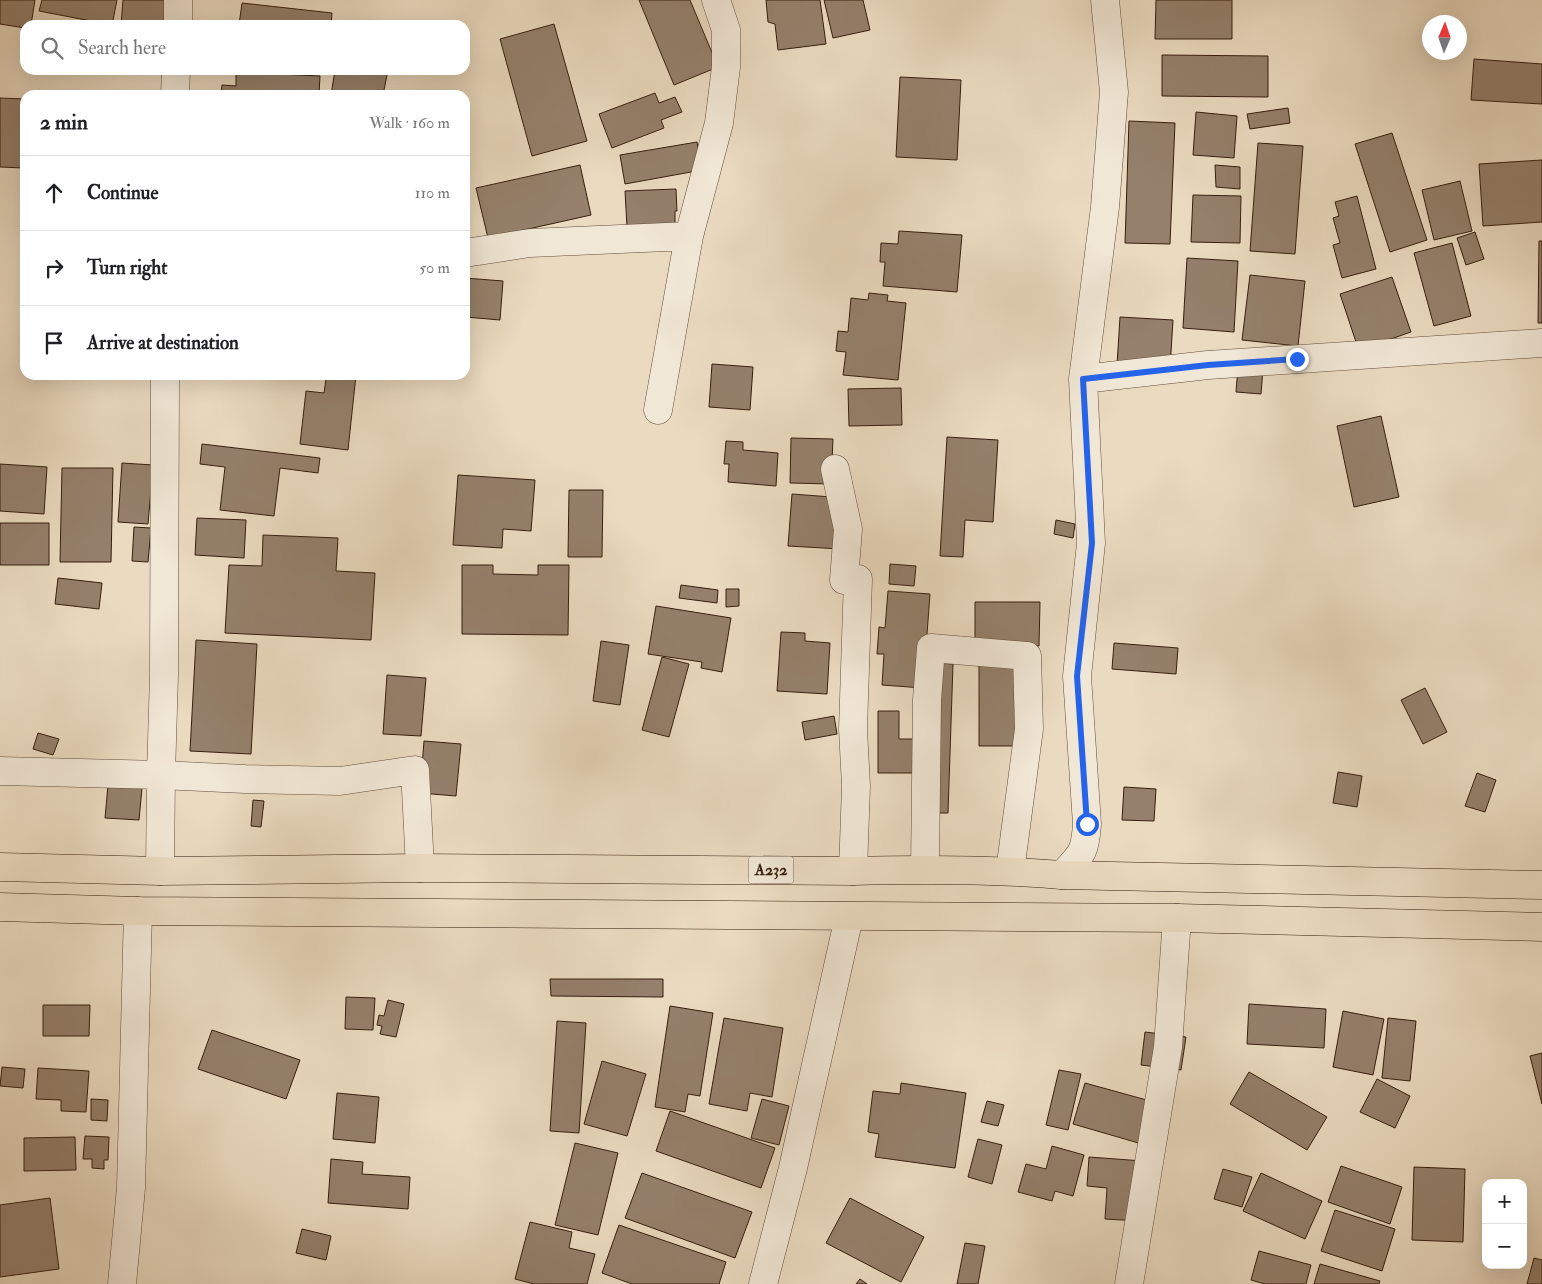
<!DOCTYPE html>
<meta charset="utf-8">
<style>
:root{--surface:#fff;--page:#f6f6f6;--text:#202124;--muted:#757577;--line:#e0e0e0}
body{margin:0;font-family:"IM FELL Double Pica",serif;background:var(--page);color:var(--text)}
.controls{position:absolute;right:15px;bottom:15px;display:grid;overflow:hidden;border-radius:10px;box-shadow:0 5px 20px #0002}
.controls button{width:45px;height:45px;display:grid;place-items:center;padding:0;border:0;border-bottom:1px solid var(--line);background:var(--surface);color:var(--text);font:25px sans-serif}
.compass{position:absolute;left:1422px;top:15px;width:45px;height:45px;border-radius:50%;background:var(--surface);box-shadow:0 5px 20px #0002;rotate:2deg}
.stop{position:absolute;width:15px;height:15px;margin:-11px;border:4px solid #2563eb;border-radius:50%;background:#fff}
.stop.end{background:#2563eb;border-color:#fff;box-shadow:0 1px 5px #0008}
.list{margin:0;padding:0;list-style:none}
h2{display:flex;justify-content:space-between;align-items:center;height:65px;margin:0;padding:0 20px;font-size:21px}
h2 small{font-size:16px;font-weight:400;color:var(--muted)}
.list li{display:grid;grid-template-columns:32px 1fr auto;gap:15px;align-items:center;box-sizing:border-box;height:75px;padding:0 20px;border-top:1px solid var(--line)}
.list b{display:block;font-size:19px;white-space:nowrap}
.list em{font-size:16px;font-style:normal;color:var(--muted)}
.icon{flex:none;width:28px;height:28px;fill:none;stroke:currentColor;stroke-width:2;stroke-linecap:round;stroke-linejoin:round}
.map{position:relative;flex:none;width:1542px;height:1284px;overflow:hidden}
.search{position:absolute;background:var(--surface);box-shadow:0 5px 20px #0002;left:20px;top:20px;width:450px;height:55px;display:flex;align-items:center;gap:12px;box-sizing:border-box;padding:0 18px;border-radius:15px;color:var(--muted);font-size:19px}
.panel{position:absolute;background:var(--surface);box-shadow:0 5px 20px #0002;left:20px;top:90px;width:450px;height:290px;border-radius:15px}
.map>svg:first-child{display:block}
.building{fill:#94806b;stroke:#361e0e}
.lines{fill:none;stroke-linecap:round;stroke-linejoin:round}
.minor-casing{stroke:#634d3a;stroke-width:29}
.highway-casing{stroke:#361e0e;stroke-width:29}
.minor{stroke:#f1e7d6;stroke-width:28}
.highway{stroke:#eadac0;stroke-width:28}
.route{stroke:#2563eb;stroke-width:6}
.labels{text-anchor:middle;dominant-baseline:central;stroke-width:4;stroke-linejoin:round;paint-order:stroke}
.shield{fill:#f1e7d6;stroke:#6e5a4a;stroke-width:1}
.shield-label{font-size:16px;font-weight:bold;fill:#361e0e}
</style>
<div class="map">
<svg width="1542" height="1284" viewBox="0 0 1542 1284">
<rect width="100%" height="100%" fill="#eadac0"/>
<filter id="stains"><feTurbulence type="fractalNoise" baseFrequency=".004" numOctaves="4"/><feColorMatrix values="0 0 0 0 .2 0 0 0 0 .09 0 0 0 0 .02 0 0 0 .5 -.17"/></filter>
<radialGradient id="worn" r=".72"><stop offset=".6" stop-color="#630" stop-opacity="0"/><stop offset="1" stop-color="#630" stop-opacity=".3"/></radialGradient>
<path class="building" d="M0 0H35L31 25H25V28L0 24Z
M42 0H117L112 25 39 11Z
M123 0H172L169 25H121Z
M639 0H690L718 67 674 85Z
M766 0H820L826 44 778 50 775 24 768 22Z
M824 0H863L870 30 833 38Z
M1156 0H1232V39H1155Z
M242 3 332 13 331 25H239Z
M554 24 587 141 532 156 500 39Z
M1162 55 1268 56V97L1162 96Z
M1474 59 1542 64V104L1471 100Z
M335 70H388L383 95H331Z
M236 72 320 76 319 95H221L222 85 236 86Z
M900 77 961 80 957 160 896 157Z
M655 93 659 103 675 97 682 112 661 120 664 128 612 148 599 114Z
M0 98 25 99 24 168 0 167Z
M1288 108 1290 123 1250 129 1247 114Z
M1196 112 1237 116 1234 158 1193 155Z
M1129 121 1175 123 1170 244 1125 243Z
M1392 133 1427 240 1390 252 1355 144Z
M697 142 702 170 625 184 620 155Z
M1258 143 1303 146 1295 254 1250 251Z
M1542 160V222L1483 226 1479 164Z
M580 165 591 215 488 238 476 188Z
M1215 165 1240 167V189L1216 187Z
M1460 181 1472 231 1434 240 1422 190Z
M676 189 677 211H675V225L627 227 625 191Z
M1193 195 1241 196 1240 243 1191 242Z
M1357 196 1376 269 1342 278 1333 245 1340 243 1333 218 1339 216 1335 202Z
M899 231 962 235 957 292 883 286 885 262H880L881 243 898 244Z
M1475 232 1484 259 1466 265 1457 238Z
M1539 241H1542V323H1538Z
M1452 243 1471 316 1434 326 1414 253Z
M1187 258 1238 261 1234 332 1183 328Z
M1250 275 1305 281 1298 346 1242 340Z
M1392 277 1411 332 1388 340 1357 345 1340 294Z
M465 278 503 281 500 320 465 317Z
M869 293 888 295 887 301 906 303 898 380 843 375 846 352 836 351 838 331 848 332 851 298 868 300Z
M1120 317 1173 320 1170 368 1117 365Z
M712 364 753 367 750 410 709 407Z
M1238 367 1263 369 1261 394 1236 392Z
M286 375H356L348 450 300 444 306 391 324 393 326 379Z
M901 388 902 425 849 426 848 389Z
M1381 416 1399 497 1354 507 1337 426Z
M947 437 998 440 993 522 965 520 963 557 940 556Z
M791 438 833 439 831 484 790 483Z
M726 441 743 442V450L778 453 776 486 728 482 729 464H724Z
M202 444 320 458 318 473 280 468 274 516 220 510 225 467 200 464Z
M122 463 153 465 148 524 118 522Z
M0 464 47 467 44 514 0 511Z
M62 468H113L111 562H60Z
M458 475 535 480 531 531 503 529 502 548 453 545Z
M569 490H603L602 557H568Z
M792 494 845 498 841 549 788 546Z
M197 518 246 520 244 558 195 555Z
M1056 520 1075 524 1073 538 1054 534Z
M0 523H49V565H0Z
M134 527 151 528 148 562 132 561Z
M263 535 338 538 336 571 375 573 371 640 225 633 229 565 262 566Z
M890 564 916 566 914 586 889 584Z
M462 565H493V574L538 575V565H569L568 635 462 634Z
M58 578 102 583 99 609 55 604Z
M681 585 718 590 717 603 679 598Z
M726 589H739V606L726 607Z
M888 591 930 594 923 688 882 685 884 654H877L879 627 885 628Z
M975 602H1040L1039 646H975Z
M656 606 731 618 722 672 701 668 702 662 648 654Z
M781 632 805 633V641L830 643 827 694 777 691Z
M196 640 257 644 251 754 190 751Z
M601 641 629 645 620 705 593 701Z
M1114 643 1178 648 1176 674 1112 669Z
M662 657 689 664 669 737 642 730Z
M979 661H1019V746H979Z
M935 663 953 664 948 813H931Z
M387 675 426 678 421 736 383 734Z
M1425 688 1447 732 1423 744 1401 700Z
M878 711H899V739H924V773H878Z
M834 716 837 734 805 740 802 722Z
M38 733 59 739 53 755 33 749Z
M424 741 461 744 456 796 420 793Z
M1338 772 1362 776 1357 807 1333 803Z
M1477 773 1496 780 1485 812 1465 806Z
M108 785 142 788 139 820 105 818Z
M1124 787 1156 789 1154 821 1122 820Z
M253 800 264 801 261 827 251 826Z
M550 979H663V997L551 996Z
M346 997 375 998 373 1030 345 1029Z
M388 1000 404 1004 396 1037 380 1034 382 1026 377 1025 379 1015 384 1016Z
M1249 1004 1326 1009 1324 1048 1247 1044Z
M43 1005H90L89 1036H43Z
M670 1006 713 1013 700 1096 688 1094 685 1112 655 1107Z
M1343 1011 1384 1019 1373 1075 1333 1067Z
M724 1018 783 1028 772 1097 750 1093 747 1111 709 1104Z
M1388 1018 1416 1021 1410 1081 1382 1078Z
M557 1021 586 1023 579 1133 550 1131Z
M212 1030 300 1060 286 1099 198 1069Z
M1145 1032 1186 1037 1181 1070 1141 1065Z
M1542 1053V1104L1530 1056Z
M602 1061 646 1074 627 1136 584 1124Z
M2 1067 25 1069 23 1088 0 1086Z
M38 1068 89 1071 86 1112 61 1111V1100L36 1099Z
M1059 1070 1081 1074 1068 1130 1046 1125Z
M1249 1072 1327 1117 1307 1150 1230 1104Z
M1377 1079 1410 1096 1395 1128 1360 1112Z
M901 1083 966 1093 955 1168 875 1157 879 1134 868 1132 873 1091 900 1094Z
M1085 1083 1154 1102 1142 1144 1073 1124Z
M337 1093 379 1097 375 1143 333 1139Z
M91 1099 108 1100 107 1121 91 1120Z
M762 1099 789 1106 779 1145 751 1138Z
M987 1101 1004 1105 998 1126 981 1122Z
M670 1111 775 1148 761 1188 656 1151Z
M85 1136 109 1137 108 1160H104V1169L92 1168V1159H83Z
M75 1137 76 1170 24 1171V1138Z
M978 1139 1002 1145 992 1184 968 1177Z
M575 1143 618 1153 598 1235 555 1225Z
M1052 1146 1084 1155 1073 1196 1055 1191 1052 1201 1018 1192 1026 1164 1046 1169Z
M1089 1157 1143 1161 1139 1221 1105 1219 1107 1188 1087 1186Z
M331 1159 363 1162 362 1174 410 1177 408 1209 328 1203Z
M1341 1166 1402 1187 1390 1224 1328 1202Z
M1414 1167 1465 1169 1463 1242 1412 1240Z
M1223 1169 1252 1177 1242 1207 1214 1199Z
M642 1173 752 1212 735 1258 625 1218Z
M1261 1173 1322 1201 1305 1239 1243 1211Z
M50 1198 59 1269 0 1277V1205Z
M850 1198 924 1237 901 1282 826 1243Z
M1335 1210 1395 1229 1382 1271 1321 1251Z
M530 1222 572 1232 569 1248 595 1254 587 1284H534L515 1279Z
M619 1225 726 1262 719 1284H632L602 1273Z
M302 1229 331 1236 326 1260 296 1253Z
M965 1243 985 1246 978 1284H957Z
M1259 1251 1311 1265 1306 1284H1265L1251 1280Z
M1534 1258 1542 1260V1284H1527Z
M1320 1264 1380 1281 1379 1284H1314Z
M860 1279 867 1284H856Z"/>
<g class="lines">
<g class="minor-casing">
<path id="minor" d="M178 0V25
M175 95 176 70
M465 253 530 243 689 236
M1083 379 1208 365 1542 343
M658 410 689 236 719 123 726 67V30L716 0
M835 469 848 529 844 580
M0 771 161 775 245 779 340 781 415 770 420 868
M925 869 927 700 931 648 1027 656 1029 729 1010 871
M160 871 161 775 164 675 165 375
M853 871 856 786 853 729 858 579
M1062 875C1082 854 1085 853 1087 824L1077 676 1091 543 1083 379 1105 207 1114 92 1105 0
M122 1284 131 1188 138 911
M763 1284 793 1168 849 917
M1129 1284 1168 1047 1177 918"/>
</g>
<g class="highway-casing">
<path id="highway" d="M0 867 160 871 420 868 853 871C923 869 992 869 1062 875L1542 885
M0 907 138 911 1177 918 1542 927"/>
</g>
<use href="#minor" class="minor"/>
<use href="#highway" class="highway"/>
</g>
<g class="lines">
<path class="route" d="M1087 824 1077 676 1092 543 1083 379 1208 365 1297 359"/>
</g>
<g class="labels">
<rect class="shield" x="748.5" y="856.5" width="45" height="27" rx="4"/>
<g class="shield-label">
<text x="771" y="870">A232</text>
</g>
</g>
<rect width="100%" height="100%" filter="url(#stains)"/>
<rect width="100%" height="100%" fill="url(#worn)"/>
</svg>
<div class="controls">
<button>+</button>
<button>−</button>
</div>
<svg class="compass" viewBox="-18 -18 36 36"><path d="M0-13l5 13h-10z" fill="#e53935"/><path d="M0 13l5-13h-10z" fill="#757577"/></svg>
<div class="stop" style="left:1087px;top:824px"></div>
<div class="stop end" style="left:1297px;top:359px"></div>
<div class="search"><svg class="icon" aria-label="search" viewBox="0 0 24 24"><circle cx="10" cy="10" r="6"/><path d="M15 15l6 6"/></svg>Search here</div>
<section class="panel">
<h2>2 min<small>Walk · 160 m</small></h2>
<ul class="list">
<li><svg class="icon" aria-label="ahead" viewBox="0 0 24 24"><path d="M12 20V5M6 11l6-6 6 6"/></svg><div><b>Continue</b></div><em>110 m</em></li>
<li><svg class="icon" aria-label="right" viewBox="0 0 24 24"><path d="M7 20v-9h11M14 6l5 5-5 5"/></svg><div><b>Turn right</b></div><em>50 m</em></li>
<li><svg class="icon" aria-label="arrive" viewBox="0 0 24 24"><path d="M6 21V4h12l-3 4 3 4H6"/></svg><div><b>Arrive at destination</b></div></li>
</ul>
</section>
</div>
